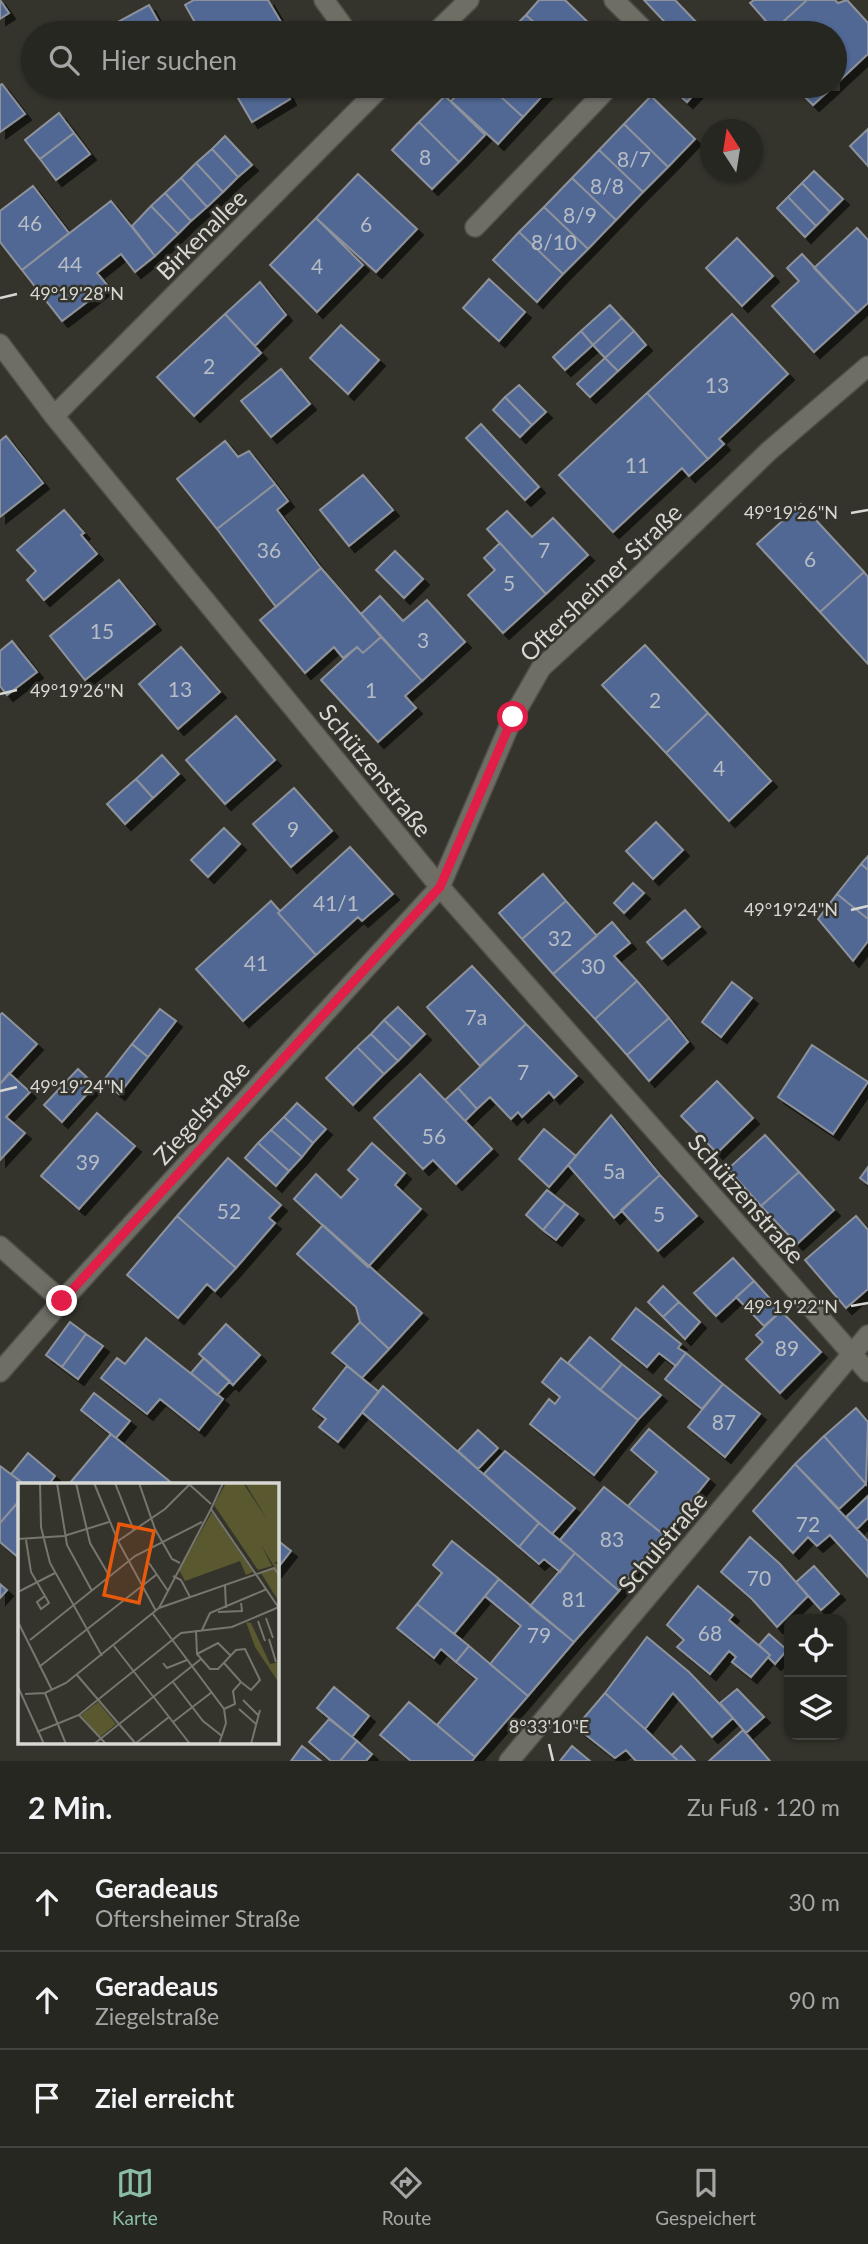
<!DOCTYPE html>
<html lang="de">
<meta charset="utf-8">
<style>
:root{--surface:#272721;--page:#33332e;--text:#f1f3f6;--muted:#a4a5a5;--line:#43443f;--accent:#8abfa5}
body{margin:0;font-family:Lato,sans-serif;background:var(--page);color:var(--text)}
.controls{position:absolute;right:21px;bottom:21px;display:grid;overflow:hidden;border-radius:14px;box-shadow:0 2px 5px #0004}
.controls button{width:63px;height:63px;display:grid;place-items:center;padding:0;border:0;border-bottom:2px solid var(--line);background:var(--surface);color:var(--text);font:35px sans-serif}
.compass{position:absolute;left:700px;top:119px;width:63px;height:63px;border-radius:50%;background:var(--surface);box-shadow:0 2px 5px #0004;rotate:348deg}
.stop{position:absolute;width:21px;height:21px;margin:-16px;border:5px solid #e11d48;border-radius:50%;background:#fff}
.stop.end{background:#e11d48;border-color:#fff;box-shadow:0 2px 7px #0008}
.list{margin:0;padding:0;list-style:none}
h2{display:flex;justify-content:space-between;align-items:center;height:91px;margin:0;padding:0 28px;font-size:30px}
h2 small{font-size:23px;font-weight:400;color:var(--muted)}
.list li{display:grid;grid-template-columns:46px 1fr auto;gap:21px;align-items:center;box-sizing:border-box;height:98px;padding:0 28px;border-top:2px solid var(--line)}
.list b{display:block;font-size:26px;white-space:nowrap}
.list p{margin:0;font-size:23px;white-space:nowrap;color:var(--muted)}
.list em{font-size:23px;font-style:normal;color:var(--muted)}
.icon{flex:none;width:38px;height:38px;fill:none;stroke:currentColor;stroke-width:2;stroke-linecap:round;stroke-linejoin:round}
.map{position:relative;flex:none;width:868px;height:1761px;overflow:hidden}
.search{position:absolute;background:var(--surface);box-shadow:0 2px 5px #0004;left:21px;right:21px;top:21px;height:77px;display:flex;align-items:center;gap:18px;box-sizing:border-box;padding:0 24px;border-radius:38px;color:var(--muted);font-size:26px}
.sheet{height:385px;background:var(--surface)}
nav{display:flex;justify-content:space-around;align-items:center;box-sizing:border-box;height:98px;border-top:2px solid var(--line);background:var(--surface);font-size:19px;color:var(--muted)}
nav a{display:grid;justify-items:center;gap:4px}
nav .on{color:var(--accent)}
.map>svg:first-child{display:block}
.building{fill:#516895;stroke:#8e929a;stroke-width:2;filter:url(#shadow)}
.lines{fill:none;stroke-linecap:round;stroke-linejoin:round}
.minor-casing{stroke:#50504a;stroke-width:22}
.minor{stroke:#6e6e65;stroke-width:19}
.route{stroke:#e11d48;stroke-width:9}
.ticks{fill:none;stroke:#d8d8d3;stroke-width:2.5}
.labels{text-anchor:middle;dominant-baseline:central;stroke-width:5;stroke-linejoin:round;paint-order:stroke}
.number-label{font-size:21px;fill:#b6bcc4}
.street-label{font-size:24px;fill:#d8d8d3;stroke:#34342c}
.inset-road{fill:none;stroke:#76766f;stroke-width:2}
.view{fill:#e8590c;fill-opacity:0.15;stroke:#e8590c;stroke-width:3.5}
.inset-edge{fill:none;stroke:#d8d8d3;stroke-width:3.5}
.ticks-label{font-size:18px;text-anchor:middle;fill:#d8d8d3;stroke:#34342c;stroke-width:5;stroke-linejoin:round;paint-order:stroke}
</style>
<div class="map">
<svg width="868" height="1761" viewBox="0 0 868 1761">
<defs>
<filter id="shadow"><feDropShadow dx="6" dy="6" stdDeviation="0" flood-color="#0009"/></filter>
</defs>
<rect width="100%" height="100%" fill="#34342c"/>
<path class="building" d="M0 0 9 13 0 19Z
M194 0H268L281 22 263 33H201L185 5Z
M539 0H565L598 32 546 33 526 15Z
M644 0H675L698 24 688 33H675Z
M754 0H807L774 30 750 3Z
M807 0H835L838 3 847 0 868 23V54L835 85V33H777L774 30Z
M149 5 165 33H120L114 24Z
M526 15 546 33H508Z
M281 22 287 33H263Z
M2 84 25 114 0 132V85Z
M231 86H296L286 91 290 99 252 122Z
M466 86H489L523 117 498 144 451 101Z
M489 86H544L548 90 523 117Z
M669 86H699L701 87 687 102Z
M794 86H834L813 105Z
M445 96 485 135 459 162 419 122Z
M651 96 695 139 668 167 624 124Z
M59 113 74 133 40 159 25 140Z
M419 122 459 162 432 189 392 150Z
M624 124 668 167 643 192 599 150Z
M868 129V166L850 146Z
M74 133 90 154 56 180 40 159Z
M225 136 252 165 238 177 212 149Z
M212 149 238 177 223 192 196 163Z
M599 150 643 192 616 220 572 178Z
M196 163 223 192 207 207 181 178Z
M814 171 843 199 830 212 802 183Z
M358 174 417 229 376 272 316 218Z
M181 178 207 207 191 221 165 193Z
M572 178 616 220 588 249 544 207Z
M802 183 830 212 816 226 788 197Z
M33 186 69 233 22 270 0 242V211Z
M165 193 191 221 178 234 151 206Z
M788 197 816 226 805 237 777 208Z
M111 201 155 256 135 272 121 254 97 273 108 286 62 321 22 270Z
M151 206 178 234 155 256 132 226Z
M544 207 588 249 563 274 519 232Z
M316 218 363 265 317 312 270 265Z
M857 228 868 240V303L857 313 814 268Z
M519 232 563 274 537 302 493 260Z
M737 238 773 276 742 306 706 268Z
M802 254 857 313 814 352 772 306 799 281 787 268Z
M489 279 525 312 499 341 463 308Z
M260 282 286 315 255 346 225 314Z
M610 305 622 318 593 345 581 331Z
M225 314 261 353 194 416 157 377Z
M732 314 788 374 719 439 724 444 708 459 647 393Z
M622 318 634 331 605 358 593 345Z
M341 325 379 360 348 394 310 358Z
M581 331 593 345 565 370 553 357Z
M634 331 646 345 618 371 605 358Z
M605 358 618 371 590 397 577 384Z
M281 369 310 404 271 437 241 401Z
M519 385 546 412 532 425 505 397Z
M647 393 708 459 689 476 682 468 613 532 559 475Z
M505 397 532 425 520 437 493 410Z
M481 424 539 487 525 500 466 438Z
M6 436 43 483 0 517V441Z
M225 441 238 457 249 451 275 484 217 529 177 479Z
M363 475 393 510 349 546 320 510Z
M275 484 288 501 277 510 321 568 276 607 217 529Z
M801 504 864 572 820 612 757 544Z
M64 510 84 533 81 535 97 554 44 600 27 580 36 571 17 550Z
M507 511 532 537 553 518 588 555 546 594 487 529Z
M500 543 546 594 503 633 468 595 495 570 484 558Z
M395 551 423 579 404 598 376 570Z
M321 568 381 637 363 653 357 647 343 658 334 647 305 673 260 620Z
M864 572 868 577V664L820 612Z
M119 580 155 624 85 680 50 636Z
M380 596 403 621 427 600 465 642 422 681 361 614Z
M381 637 422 681 405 696 416 708 378 742 321 680 357 647 363 653Z
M12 641 37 672 7 695 0 686V651Z
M645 645 708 713 666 753 602 685Z
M181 647 220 692 178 729 139 684Z
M708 713 771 781 729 821 666 753Z
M236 716 275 760 225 804 186 760Z
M162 755 179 774 153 798 136 779Z
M136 779 153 798 125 824 107 804Z
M294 788 332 831 291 867 253 824Z
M656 822 683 850 653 879 626 851Z
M224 828 240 844 208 877 191 860Z
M350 847 393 894 362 921 358 917 316 955 278 913Z
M868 856V870L861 864Z
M861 864 868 870V919L837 894Z
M543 874 566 901 522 939 499 913Z
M633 883 644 893 624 913 614 903Z
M837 894 868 919V941L853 961 818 919Z
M271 901 280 911 278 913 316 955 243 1021 196 969Z
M566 901 597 936 553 974 522 939Z
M685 910 700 927 662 959 647 942Z
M612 922 630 943 614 956 637 981 595 1019 553 974Z
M472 966 526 1024 480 1066 427 1007Z
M637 981 669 1018 627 1055 595 1019Z
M732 982 752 998 721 1037 702 1022Z
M398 1007 425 1034 412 1047 384 1020Z
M160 1009 176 1021 148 1057 132 1044Z
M2 1013 37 1044 0 1084V1015Z
M669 1018 688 1042 649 1081 627 1055Z
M384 1020 412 1047 398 1061 371 1034Z
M526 1024 577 1076 554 1098 549 1092 522 1117 518 1112 511 1119 490 1097 477 1109 458 1088Z
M371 1034 398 1061 384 1074 357 1047Z
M132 1044 148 1057 119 1094 103 1081Z
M812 1045 868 1082 833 1134 778 1097Z
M357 1047 384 1074 353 1105 326 1078Z
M78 1069 95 1085 62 1122 44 1105Z
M9 1073 30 1092 6 1117 25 1133 0 1160V1084Z
M420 1074 492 1149 456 1184 433 1160 423 1169 374 1118Z
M717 1081 753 1118 717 1153 681 1116Z
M458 1088 477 1109 465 1121 445 1100Z
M297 1103 326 1129 313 1143 284 1117Z
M97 1113 135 1146 79 1209 41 1176Z
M611 1115 660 1175 614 1218 568 1165Z
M284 1117 313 1143 302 1157 271 1130Z
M544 1129 576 1156 549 1187 519 1159Z
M271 1130 302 1157 289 1171 258 1143Z
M765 1135 799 1172 761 1206 728 1169Z
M258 1143 289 1171 276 1186 245 1158Z
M372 1143 405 1173 395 1185 421 1209 368 1267 294 1199 316 1174 341 1198 358 1179 348 1170Z
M228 1158 281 1205 269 1218 275 1223 236 1268 177 1216Z
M868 1167V1184L860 1178Z
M799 1172 834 1210 797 1244 761 1206Z
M660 1175 697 1216 658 1251 621 1210Z
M547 1190 565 1204 543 1230 526 1215Z
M565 1204 578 1214 556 1240 543 1230Z
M177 1216 236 1268 215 1291 207 1284 178 1318 127 1275Z
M856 1216 868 1230V1289L846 1308 805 1260Z
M323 1225 422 1313 389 1349 360 1322 356 1307 297 1254Z
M733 1258 754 1281 716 1316 694 1293Z
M754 1281 781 1311 764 1326 736 1297Z
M663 1286 679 1302 663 1317 648 1302Z
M679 1302 700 1322 685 1339 663 1317Z
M636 1308 681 1344 678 1348 686 1353 676 1366 659 1353 647 1367 612 1339Z
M781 1311 821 1352 780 1393 746 1359 763 1342 756 1335Z
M70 1322 86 1334 62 1367 46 1355Z
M360 1322 389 1349 362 1378 332 1353Z
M226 1324 260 1355 233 1385 199 1354Z
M86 1334 103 1346 78 1379 62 1367Z
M590 1337 622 1364 600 1390 568 1363Z
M146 1338 223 1399 199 1430 160 1399 147 1414 101 1378 117 1358 125 1364Z
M686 1353 723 1384 702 1409 665 1379Z
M204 1358 230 1381 217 1395 191 1373Z
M561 1358 638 1420 594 1475 530 1424 549 1399 555 1404 560 1397 542 1382Z
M622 1364 661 1395 638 1420 600 1390Z
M347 1366 379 1392 338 1442 319 1427 326 1419 313 1409Z
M723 1384 760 1414 725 1457 688 1427Z
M383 1386 539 1523 519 1547 362 1412Z
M94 1393 130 1421 116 1438 81 1410Z
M856 1408 868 1422 866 1484 824 1436Z
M649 1429 709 1479 664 1535 628 1506 657 1472 631 1450Z
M478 1430 498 1448 478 1469 458 1451Z
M111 1434 116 1438 173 1484H69Z
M824 1436 866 1484 839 1509 795 1464Z
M505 1451 575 1508 552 1534 484 1474Z
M28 1453 55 1476 49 1484H24L11 1474Z
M795 1464 868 1541V1577L830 1535 817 1546 808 1537 793 1553 753 1511Z
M0 1466 24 1484H19V1501L0 1523Z
M604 1487 664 1535 619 1591 560 1540Z
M868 1496V1518L857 1529 846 1517Z
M19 1501V1558L0 1542V1523Z
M539 1523 575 1553 560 1572 544 1559 539 1564 519 1547Z
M750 1537 780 1564 808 1596 777 1627 752 1599 721 1572Z
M276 1539 291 1551 276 1570Z
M452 1541 499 1579 454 1634 417 1604 442 1573 433 1565Z
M575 1553 619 1591 574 1642 530 1606Z
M814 1566 839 1594 821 1610 796 1582Z
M499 1579 574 1642 528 1696 490 1664 521 1626 485 1596Z
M0 1584 7 1590 0 1598Z
M698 1586 733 1615 729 1620 770 1655 751 1677 732 1662 736 1657 729 1651 710 1674 677 1647 684 1640 667 1625Z
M417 1604 469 1646 456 1662 441 1649 434 1658 397 1628Z
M769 1634 787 1650 775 1664 768 1657 770 1655 759 1645Z
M647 1637 689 1672 733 1718 712 1737 673 1693 645 1729 605 1693Z
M469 1646 528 1696 475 1757 437 1725 477 1679 456 1662Z
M334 1687 369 1716 352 1737 317 1708Z
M737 1689 764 1717 746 1733 720 1703Z
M605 1693 645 1729 678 1761H636L626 1750 615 1758 576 1727Z
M409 1702 475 1757 472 1761H411L380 1735Z
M329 1719 357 1741 340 1761H331L309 1742Z
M743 1730 770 1761H709Z
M357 1741 372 1754 366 1761H340Z
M302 1746 321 1761H291Z
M572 1746 590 1761H560Z
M681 1746 695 1761H678L672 1755Z"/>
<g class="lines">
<g class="minor-casing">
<path id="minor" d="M324 0 348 33
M614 0 647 33
M435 33 469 0
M475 227 610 86
M0 344 54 416 440 887 868 1372
M54 416 382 86
M0 1246 62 1301
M0 1372 62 1301 440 887 513 717 541 668 616 599 769 451 868 366
M509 1761 868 1335"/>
</g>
<use href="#minor" class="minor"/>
</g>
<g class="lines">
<path class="route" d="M62 1301 440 887 513 717"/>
</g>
<path class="ticks" d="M0 298 17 294M851 513 868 510M0 694 17 690M851 910 868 906M0 1091 17 1087M851 1306 868 1303M549 1744 553 1761"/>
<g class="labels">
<g class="number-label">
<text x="425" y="156">8</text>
<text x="634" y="158">8/7</text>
<text x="607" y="185">8/8</text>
<text x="580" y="214">8/9</text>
<text x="30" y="222">46</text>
<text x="366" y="223">6</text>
<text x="554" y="241">8/10</text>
<text x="70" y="263">44</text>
<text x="317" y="265">4</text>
<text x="209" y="365">2</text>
<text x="717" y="384">13</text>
<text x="637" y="464">11</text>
<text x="269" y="549">36</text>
<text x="544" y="549">7</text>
<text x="810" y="558">6</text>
<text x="509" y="582">5</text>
<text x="102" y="630">15</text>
<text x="423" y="639">3</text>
<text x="180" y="688">13</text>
<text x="371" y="689">1</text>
<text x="655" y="699">2</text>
<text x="719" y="767">4</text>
<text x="293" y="828">9</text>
<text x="336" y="902">41/1</text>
<text x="560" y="937">32</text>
<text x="256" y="962">41</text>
<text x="593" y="965">30</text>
<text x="476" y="1016">7a</text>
<text x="523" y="1071">7</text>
<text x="434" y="1135">56</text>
<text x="88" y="1161">39</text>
<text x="614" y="1170">5a</text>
<text x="229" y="1210">52</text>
<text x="659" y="1213">5</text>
<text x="787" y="1347">89</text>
<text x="724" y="1421">87</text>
<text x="808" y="1523">72</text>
<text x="612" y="1538">83</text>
<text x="759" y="1577">70</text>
<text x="574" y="1598">81</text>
<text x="710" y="1632">68</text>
<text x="539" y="1634">79</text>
</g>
<g class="street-label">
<text transform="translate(201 234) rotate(-45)">Birkenallee</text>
<text transform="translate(600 582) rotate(-44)">Oftersheimer Straße</text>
<text transform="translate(376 770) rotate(51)">Schützenstraße</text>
<text transform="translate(201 1112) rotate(-48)">Ziegelstraße</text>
<text transform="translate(747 1198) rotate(49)">Schützenstraße</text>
<text transform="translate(662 1542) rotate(-50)">Schulstraße</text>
</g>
</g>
<g transform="translate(18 1483)">
<rect width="261" height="261" fill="#34342c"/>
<path d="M208 0H225L249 36 227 0H261V78L256 80 261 82V119L243 90 257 85 243 62 254 83 240 87 196 22ZM194 29 235 89 228 92 222 78 167 98 161 87ZM228 139 233 140 252 181 261 179V200L237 164ZM80 219 98 241 82 254 63 232Z" fill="#59582f"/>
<path class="inset-road" d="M22 0 23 44 32 80 84 173M39 0 49 62 74 108M58 0 72 60 92 94M76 0 100 58 138 128M97 0 116 48M121 0 137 46 154 76 162 80M205 0 193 26 261 125M121 1 142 0M172 2 193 21M0 56 46 53 91 39M8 57 13 89 27 113M100 58 147 26 173 0M131 80 150 108M155 93 163 97 172 114M207 102 208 125M0 109 37 90M27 113 31 120 23 126 19 119ZM141 125 193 26M200 129 224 128 223 120M135 131 206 226 208 240 201 261M248 135 255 155M240 138 247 158M0 139 34 207M178 147 179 171 192 186H200L218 167 227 166 242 197 233 207 223 199 215 208 217 221 206 226M184 147 192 130 249 106M251 156 258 179M12 157 117 73 184 39M96 163 172 261M179 171 200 160 213 173M145 180 149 185 169 177M206 180 223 199M21 184 138 92M59 192 118 261M155 199 185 238 204 253M0 204 26 261M27 210 48 261M7 211 27 210 48 200 141 125 256 85 261 92M225 217 240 232M221 226 238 241M61 232 88 261M155 239 194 209M19 249 61 232 163 150 214 144 261 124M118 260 151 234M76 261 183 176M233 261 242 227"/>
<path class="view" d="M101 41 136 48 121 120 86 112Z"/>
<rect width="261" height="261" class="inset-edge"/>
</g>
<g class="ticks-label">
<text x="77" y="300">49°19'28"N</text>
<text x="791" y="519">49°19'26"N</text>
<text x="77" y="697">49°19'26"N</text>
<text x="791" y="916">49°19'24"N</text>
<text x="77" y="1093">49°19'24"N</text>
<text x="791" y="1313">49°19'22"N</text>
<text x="549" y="1733">8°33'10"E</text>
</g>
</svg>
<div class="controls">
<button><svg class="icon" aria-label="locate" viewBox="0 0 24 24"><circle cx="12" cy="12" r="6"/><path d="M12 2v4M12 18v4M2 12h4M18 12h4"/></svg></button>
<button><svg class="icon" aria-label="layers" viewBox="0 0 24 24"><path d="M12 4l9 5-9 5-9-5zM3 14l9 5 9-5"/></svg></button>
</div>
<svg class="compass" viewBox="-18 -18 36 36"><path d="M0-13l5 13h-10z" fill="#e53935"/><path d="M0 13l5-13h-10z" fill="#a4a5a5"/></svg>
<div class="stop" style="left:513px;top:717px"></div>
<div class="stop end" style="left:62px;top:1301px"></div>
<div class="search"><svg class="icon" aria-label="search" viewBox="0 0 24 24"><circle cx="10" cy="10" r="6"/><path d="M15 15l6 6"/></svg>Hier suchen</div>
</div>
<section class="sheet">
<h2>2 Min.<small>Zu Fuß · 120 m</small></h2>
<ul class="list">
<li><svg class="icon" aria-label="ahead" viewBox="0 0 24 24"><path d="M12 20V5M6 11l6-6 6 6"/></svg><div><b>Geradeaus</b><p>Oftersheimer Straße</p></div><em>30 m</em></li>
<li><svg class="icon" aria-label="ahead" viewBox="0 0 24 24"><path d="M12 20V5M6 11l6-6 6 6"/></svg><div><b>Geradeaus</b><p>Ziegelstraße</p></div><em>90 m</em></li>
<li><svg class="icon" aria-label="arrive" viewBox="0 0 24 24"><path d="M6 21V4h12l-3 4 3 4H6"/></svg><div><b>Ziel erreicht</b></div></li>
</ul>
</section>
<nav>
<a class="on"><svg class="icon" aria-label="map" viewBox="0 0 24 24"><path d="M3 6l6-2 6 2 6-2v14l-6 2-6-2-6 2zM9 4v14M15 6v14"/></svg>Karte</a>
<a><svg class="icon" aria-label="directions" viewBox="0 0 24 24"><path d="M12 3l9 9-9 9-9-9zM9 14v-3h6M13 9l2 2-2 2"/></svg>Route</a>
<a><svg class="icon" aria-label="saved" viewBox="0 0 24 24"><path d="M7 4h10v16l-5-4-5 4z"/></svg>Gespeichert</a>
</nav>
